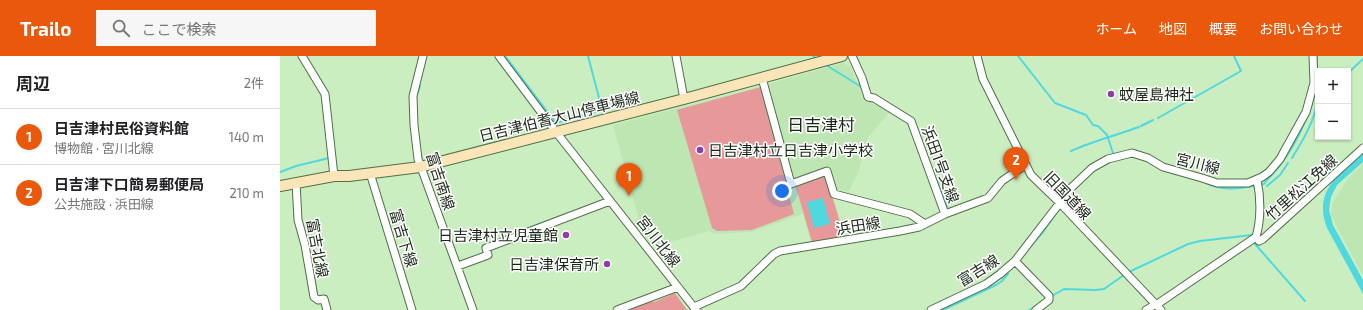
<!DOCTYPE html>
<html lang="ja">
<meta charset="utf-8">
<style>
:root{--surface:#fff;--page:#f6f6f6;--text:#202124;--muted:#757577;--line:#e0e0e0;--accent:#ea580c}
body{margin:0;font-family:"Exo 2","Noto Sans JP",sans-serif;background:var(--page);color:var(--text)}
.controls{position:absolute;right:12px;top:12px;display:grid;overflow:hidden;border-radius:0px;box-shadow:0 1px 3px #0004}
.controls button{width:36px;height:36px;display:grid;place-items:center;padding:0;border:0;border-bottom:1px solid var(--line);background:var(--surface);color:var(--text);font:20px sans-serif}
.you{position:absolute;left:502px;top:135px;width:14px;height:14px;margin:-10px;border:3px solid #fff;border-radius:50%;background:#1a73e8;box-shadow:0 0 0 6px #1a73e833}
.badge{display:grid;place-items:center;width:26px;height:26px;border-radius:50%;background:var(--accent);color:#fff;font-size:13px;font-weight:700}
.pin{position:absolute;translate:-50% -33px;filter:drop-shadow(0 1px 2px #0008)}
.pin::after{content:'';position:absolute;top:21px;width:14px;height:12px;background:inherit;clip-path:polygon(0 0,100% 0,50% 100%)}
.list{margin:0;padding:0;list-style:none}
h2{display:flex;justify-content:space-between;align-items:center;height:52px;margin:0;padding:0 16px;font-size:17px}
h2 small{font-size:13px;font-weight:400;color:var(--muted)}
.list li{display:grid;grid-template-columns:26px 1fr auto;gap:12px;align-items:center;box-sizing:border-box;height:56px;padding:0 16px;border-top:1px solid var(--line)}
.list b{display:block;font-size:15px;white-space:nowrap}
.list p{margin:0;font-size:13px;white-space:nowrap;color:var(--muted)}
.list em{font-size:13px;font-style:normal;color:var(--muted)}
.icon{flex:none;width:22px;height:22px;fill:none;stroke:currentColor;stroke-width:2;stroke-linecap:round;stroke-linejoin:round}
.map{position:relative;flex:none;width:1083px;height:254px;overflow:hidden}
header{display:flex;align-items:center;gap:24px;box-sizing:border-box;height:56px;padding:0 20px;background:var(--accent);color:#fff}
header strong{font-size:19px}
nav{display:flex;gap:22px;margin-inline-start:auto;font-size:14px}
.search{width:280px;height:36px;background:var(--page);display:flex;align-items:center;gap:10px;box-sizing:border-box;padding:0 14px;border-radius:0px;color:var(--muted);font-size:15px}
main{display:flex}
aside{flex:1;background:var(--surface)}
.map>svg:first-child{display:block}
.built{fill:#bee6b3}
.green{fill:#e79898}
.water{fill:#4fd9df}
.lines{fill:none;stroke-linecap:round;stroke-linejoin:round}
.stream{stroke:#4fd9df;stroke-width:2}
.street-casing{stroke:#4f6f47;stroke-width:9}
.secondary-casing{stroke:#4f6f47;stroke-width:12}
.street{stroke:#fff;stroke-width:7}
.secondary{stroke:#fae5b8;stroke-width:10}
.poi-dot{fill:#923ba7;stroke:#fff;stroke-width:1.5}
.labels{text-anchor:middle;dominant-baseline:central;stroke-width:3;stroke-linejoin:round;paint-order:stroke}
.poi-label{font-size:15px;fill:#1a2717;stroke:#fff;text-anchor:start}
.street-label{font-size:15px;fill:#1a2717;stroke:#fff}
.quarter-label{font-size:17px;fill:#1a2717;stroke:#fff}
</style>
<header>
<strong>Trailo</strong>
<div class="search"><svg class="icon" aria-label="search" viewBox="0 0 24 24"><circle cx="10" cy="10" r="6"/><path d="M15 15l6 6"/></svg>ここで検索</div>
<nav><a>ホーム</a><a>地図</a><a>概要</a><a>お問い合わせ</a></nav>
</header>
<main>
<aside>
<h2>周辺<small>2件</small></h2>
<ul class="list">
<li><span class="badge">1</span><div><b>日吉津村民俗資料館</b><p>博物館 · 宮川北線</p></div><em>140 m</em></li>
<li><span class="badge">2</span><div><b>日吉津下口簡易郵便局</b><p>公共施設 · 浜田線</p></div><em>210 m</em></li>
</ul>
</aside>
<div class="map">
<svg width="1083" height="254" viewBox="0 0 1083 254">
<rect width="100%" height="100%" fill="#cbeec1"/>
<path class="built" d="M563 7 571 11 582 39 592 47 610 56 589 80 579 114 569 135 558 134 551 111 513 124 488 28Z
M482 30 509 130 546 119 566 182 531 187 523 158 471 176 435 178 429 175 376 190 356 165 359 164 333 69Z
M1083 108V220L1051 160 1052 148 1068 122Z"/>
<path class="green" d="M481 31 514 158 472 174 437 175 432 172 397 54Z
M546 120 564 180 532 186 515 128Z
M395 237 407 254H346L370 245 374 246Z"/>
<path class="water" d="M1083 97V106L1057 129 1051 141 1049 154 1053 169 1083 224V238L1047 172C1033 135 1058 119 1083 97Z
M543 142 550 168 534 172 527 146Z"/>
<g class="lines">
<path class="stream" d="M225 0 276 67 322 54
M308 0 323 57
M533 0 537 3
M738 0 775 47 806 59 813 69 818 70 827 79 834 100
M1037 0V22
M546 9 583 32
M1068 17 1083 3
M137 39 140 30
M1031 51 1037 26
M878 62 961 15 954 0
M861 70 873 64
M791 95C813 85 837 79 859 71
M1012 102C1021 87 1030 73 1035 56 1036 52 1037 48 1038 44
M0 116 16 110 49 102
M657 125 668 154
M926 127C944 136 965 132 984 128 988 122 994 117 998 112 1010 97 1019 80 1026 63
M987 130 1000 119 1008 107
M975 188 1025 245
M747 194 763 176 787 142
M849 216 908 188 920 185 972 179
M772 240 784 233 815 234 824 233 844 219
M663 254 716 229 722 225 728 218
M749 254 756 250"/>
<g class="street-casing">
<path id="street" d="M22 0 45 38 54 120
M143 0 133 40 134 69 138 103 193 254
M219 0 276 76 416 254
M396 0 404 43
M572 0 582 22 588 41 594 42 631 65 665 158
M697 0 703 23 751 119 780 147 881 254
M482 22 511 128 547 115 554 138 630 158 645 168
M90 117 132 254
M16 126 18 164 25 189 34 241 38 244 44 243 47 254
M976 181 979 185 983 183 1083 92
M735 205 769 240V244L756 254
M178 210 208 199 206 192 330 145
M876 249 976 181C981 164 981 142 977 124
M414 251 461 230 494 198 500 195 620 175 639 171 665 158 708 142 722 125 745 109
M337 254 398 231
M651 254 706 228 720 218 735 205 792 131 812 112 828 103 852 97 868 102 883 111 922 122 937 127H968L982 121 989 116 1000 103 1026 56 1034 27 1033 0
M866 254 876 248"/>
</g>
<g class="secondary-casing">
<path id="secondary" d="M0 130 54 120H69L140 111 404 43 562 0"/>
</g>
<use href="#street" class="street"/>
<use href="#secondary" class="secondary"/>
</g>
<g class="poi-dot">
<circle cx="831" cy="38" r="4"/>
<circle cx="420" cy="94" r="4"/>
<circle cx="286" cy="179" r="4"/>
<circle cx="327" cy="208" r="4"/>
</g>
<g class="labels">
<g class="poi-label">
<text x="839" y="38">蚊屋島神社</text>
<text x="428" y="94">日吉津村立日吉津小学校</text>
<text x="278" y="179" text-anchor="end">日吉津村立児童館</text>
<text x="319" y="208" text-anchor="end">日吉津保育所</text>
</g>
<g class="street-label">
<text transform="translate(279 60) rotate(-14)">日吉津伯耆大山停車場線</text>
<text transform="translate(918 107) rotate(14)">宮川線</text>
<text transform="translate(661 108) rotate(70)">浜田1号支線</text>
<text transform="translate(161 125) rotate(72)">富吉南線</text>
<text transform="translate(1021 131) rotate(-42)">竹里松江免線</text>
<text transform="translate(788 139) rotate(46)">旧国道線</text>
<text transform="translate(578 169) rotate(-9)">浜田線</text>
<text transform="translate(124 182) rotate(73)">富吉下線</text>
<text transform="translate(379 185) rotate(52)">宮川北線</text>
<text transform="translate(38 192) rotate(79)">富吉北線</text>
<text transform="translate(698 214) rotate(-32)">富吉線</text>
</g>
<g class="quarter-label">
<text x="541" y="68">日吉津村</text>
</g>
</g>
</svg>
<div class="controls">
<button>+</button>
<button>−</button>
</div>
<div class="you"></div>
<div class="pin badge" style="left:349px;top:140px">1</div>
<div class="pin badge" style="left:736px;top:124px">2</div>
</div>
</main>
